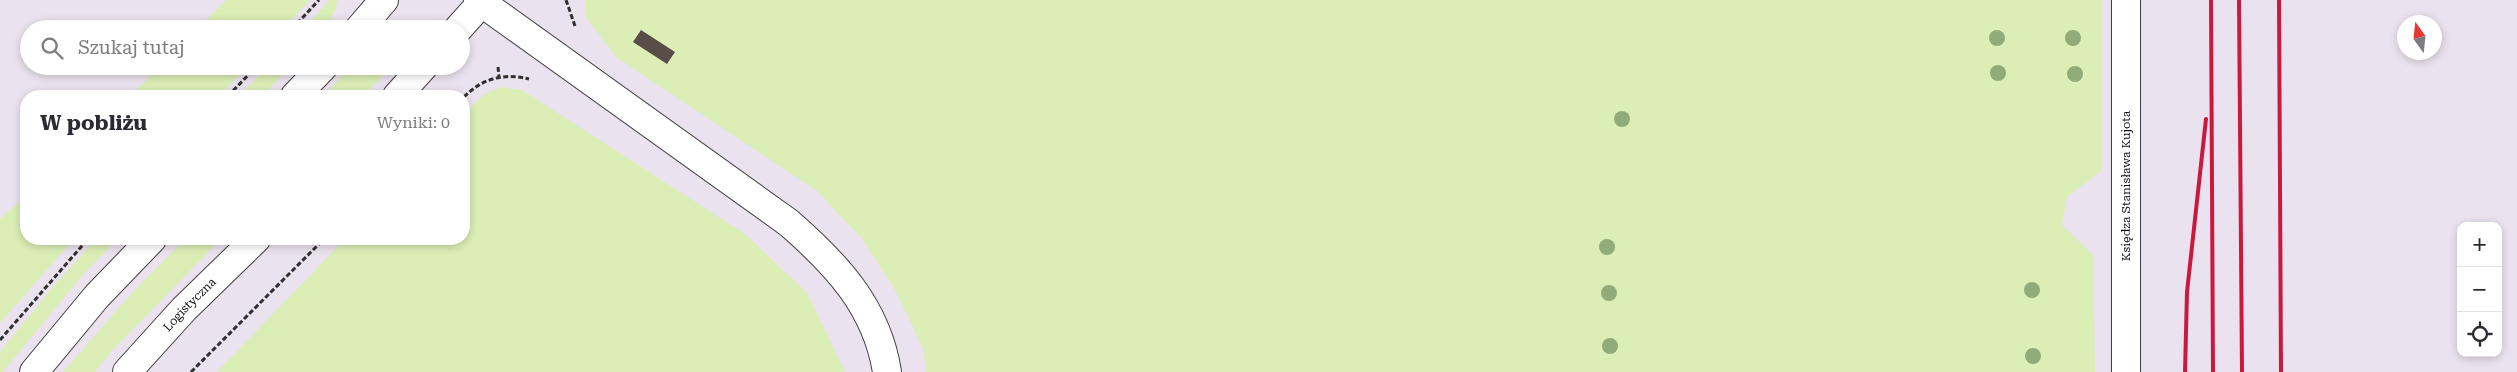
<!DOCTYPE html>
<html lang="pl">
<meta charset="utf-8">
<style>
:root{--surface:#fff;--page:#f7f7f7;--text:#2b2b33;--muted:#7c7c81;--line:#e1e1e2}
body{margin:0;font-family:"Roboto Serif",serif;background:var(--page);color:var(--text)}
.controls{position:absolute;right:15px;bottom:15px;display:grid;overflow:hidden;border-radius:10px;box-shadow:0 2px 8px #0003}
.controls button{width:45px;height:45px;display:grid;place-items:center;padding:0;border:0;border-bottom:1px solid var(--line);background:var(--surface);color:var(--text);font:25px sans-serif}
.compass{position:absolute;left:2397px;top:15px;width:45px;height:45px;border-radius:50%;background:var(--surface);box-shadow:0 2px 8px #0003;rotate:345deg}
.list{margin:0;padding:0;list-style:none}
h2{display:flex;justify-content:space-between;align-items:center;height:65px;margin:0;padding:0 20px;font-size:21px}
h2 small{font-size:16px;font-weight:400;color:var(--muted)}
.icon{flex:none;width:28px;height:28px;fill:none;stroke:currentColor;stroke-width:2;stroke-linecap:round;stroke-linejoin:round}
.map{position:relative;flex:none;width:2517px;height:372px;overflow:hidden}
.search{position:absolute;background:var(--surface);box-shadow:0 2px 8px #0003;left:20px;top:20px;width:450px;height:55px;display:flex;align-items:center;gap:12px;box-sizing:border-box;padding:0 18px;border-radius:28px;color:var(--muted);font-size:19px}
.panel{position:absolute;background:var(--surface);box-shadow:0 2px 8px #0003;left:20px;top:90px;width:450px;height:155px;border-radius:20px}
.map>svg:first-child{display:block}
.industrial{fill:#eae2ee;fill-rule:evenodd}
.green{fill:#dbeeb5}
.building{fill:#584d49}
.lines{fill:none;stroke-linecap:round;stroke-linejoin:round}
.minor-casing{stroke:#414141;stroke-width:30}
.path{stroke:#303030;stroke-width:3;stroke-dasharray:5 2.5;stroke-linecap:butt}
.minor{stroke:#fff;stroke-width:28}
.rail{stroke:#cb193e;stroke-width:4}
.tree{fill:#91ab79}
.labels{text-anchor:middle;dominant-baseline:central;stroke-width:5;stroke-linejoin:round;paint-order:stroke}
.street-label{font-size:12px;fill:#0e0e0e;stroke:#fff}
</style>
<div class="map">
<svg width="2517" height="372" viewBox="0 0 2517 372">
<rect width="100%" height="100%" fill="#fff9ef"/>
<path class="industrial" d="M0 0H2517V372H0ZM2404 22H2434V52H2404ZM29 29H461V66H29ZM26 96H464V239H26ZM2461 226H2498V353H2461Z"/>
<path class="green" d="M226 0H310L283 29H197Z
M329 0H338L335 10 325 29H304Z
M586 0H2102L2101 171 2067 197 2062 225 2093 255 2095 372H926L923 348 895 290 862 239 817 191 617 58 586 18Z
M160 66H248L219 96H130Z
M268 66H291L262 96H239Z
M351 66H393L363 96H323Z
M501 87 522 90 745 234 807 293 845 372H217L345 239H464V115L483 95Z
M26 196V239H74L0 323V219Z
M96 239H117L81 277 3 372H0V352L51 289Z
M185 239H221L110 353 95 372H63L131 294Z"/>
<path class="building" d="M641 30 675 52 667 64 633 42Z"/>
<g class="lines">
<g class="minor-casing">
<g id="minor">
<path d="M478 0 789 223C836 264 877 307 887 372"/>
<path d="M2126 0V372"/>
<path d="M359 29 384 0"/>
<path d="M458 29 484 0"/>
<path d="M295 96 324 66"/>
<path d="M397 96 424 66"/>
<path d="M34 372 97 296 152 239"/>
<path id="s1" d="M127 372 184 309 256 239"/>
</g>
</g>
<path class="path" d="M566 0 575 26
M292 29 319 0
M498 67 499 77
M228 96 257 66
M464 97C483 78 503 73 529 79
M0 340 88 239
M191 372 324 239"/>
<use href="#minor" class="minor"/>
<path class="rail" d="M2211 0 2213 372
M2239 0 2242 372
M2279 0 2281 372
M2185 372 2187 292 2206 119"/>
</g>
<g class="tree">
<circle cx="1997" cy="38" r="8"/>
<circle cx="2073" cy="38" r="8"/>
<circle cx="1998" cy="73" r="8"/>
<circle cx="2075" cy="74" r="8"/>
<circle cx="1622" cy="119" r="8"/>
<circle cx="1607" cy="247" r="8"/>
<circle cx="2032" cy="290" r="8"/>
<circle cx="1609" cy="293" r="8"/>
<circle cx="1610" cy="346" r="8"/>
<circle cx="2033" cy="356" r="8"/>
</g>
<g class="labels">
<g class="street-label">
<text transform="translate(2126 186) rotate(-90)">Księdza Stanisława Kujota</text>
<text stroke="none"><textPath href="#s1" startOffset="92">Logistyczna</textPath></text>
</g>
</g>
</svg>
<div class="controls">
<button>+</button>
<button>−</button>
<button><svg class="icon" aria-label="locate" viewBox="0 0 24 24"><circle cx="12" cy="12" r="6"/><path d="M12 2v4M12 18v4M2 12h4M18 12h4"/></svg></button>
</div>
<svg class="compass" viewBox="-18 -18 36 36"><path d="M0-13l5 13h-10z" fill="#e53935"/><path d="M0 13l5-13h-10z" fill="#7c7c81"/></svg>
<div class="search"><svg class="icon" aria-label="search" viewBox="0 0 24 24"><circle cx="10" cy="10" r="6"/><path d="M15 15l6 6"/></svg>Szukaj tutaj</div>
<section class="panel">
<h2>W pobliżu<small>Wyniki: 0</small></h2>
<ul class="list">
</ul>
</section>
</div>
